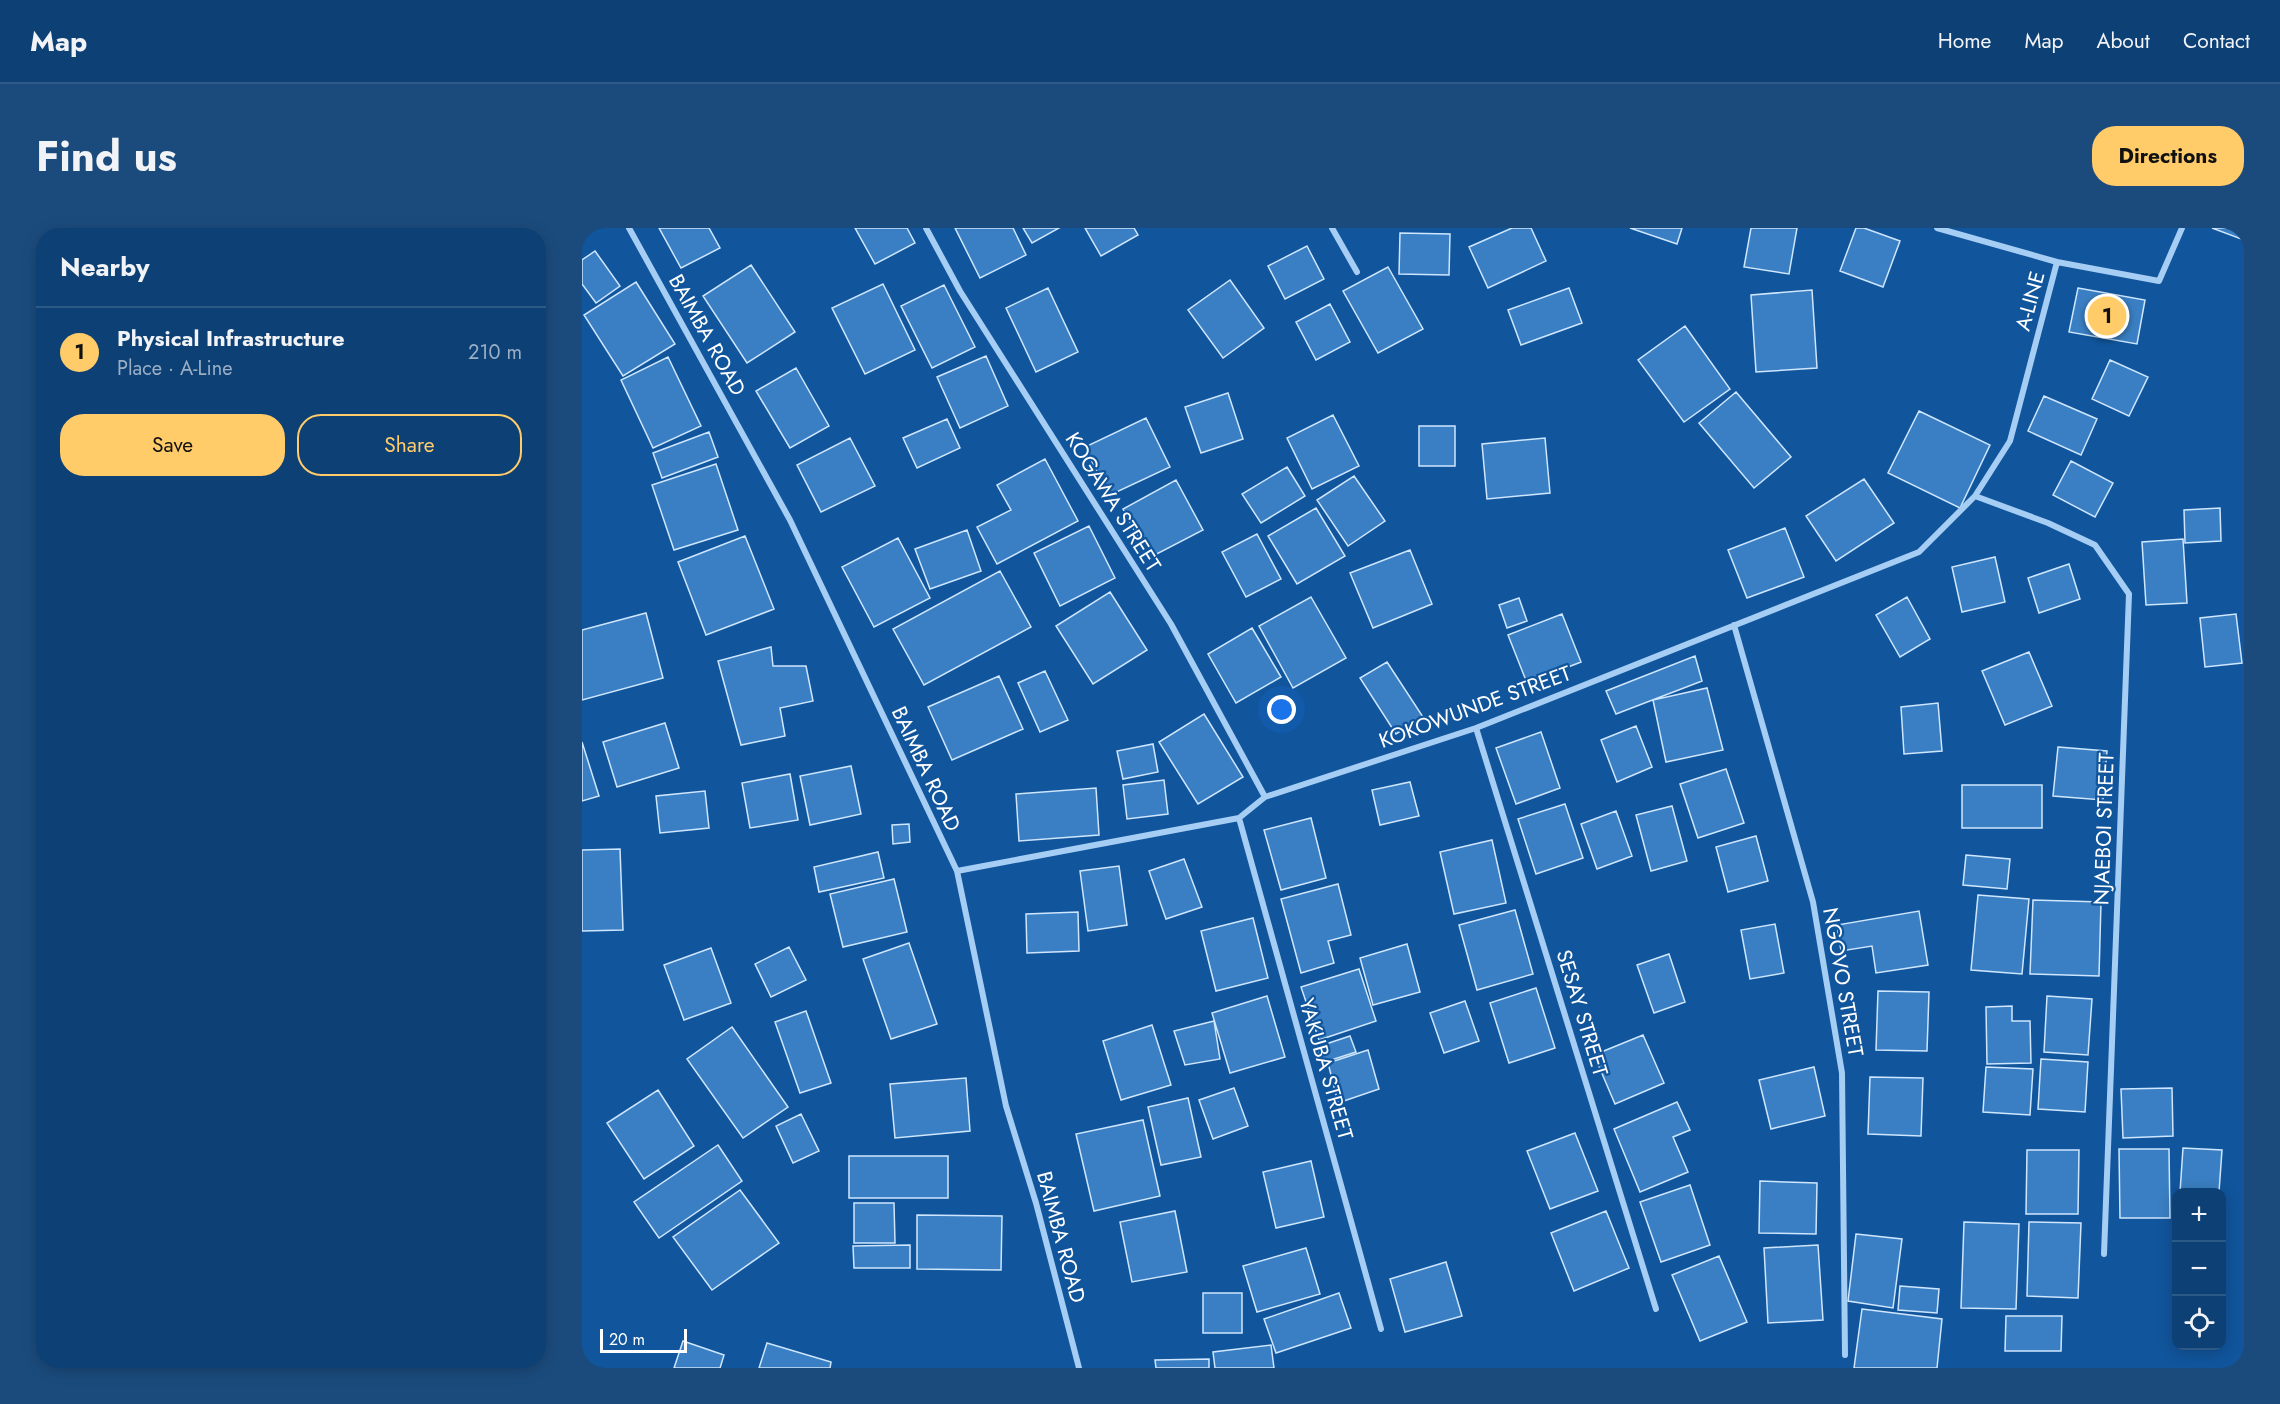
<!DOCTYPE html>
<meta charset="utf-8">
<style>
:root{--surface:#0d4075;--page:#1b4b7d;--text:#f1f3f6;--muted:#9aafc5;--line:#2d5987;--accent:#ffcc69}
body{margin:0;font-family:Jost,sans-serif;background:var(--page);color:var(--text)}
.controls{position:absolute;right:18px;bottom:18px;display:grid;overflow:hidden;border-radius:12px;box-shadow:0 3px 15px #0003}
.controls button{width:54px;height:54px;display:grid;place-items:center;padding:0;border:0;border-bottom:2px solid var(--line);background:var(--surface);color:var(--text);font:30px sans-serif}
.scale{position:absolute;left:18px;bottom:15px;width:87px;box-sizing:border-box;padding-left:6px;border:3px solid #fff;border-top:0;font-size:16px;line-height:21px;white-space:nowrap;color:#fff;-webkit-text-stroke:4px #11559c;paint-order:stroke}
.you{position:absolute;left:700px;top:482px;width:21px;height:21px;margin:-15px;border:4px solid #fff;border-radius:50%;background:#1a73e8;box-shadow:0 0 0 9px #1a73e833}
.badge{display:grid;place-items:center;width:39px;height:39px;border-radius:50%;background:var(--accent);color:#111;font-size:20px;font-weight:700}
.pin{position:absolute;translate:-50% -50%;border:3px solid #fff;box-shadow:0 2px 6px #0006}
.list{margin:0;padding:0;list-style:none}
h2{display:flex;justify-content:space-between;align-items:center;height:78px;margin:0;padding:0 24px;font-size:26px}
h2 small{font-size:20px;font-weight:400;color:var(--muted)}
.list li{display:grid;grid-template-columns:39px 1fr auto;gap:18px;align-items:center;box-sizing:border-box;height:90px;padding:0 24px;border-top:2px solid var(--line)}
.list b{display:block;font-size:22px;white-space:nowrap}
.list p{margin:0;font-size:20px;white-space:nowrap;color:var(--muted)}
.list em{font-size:20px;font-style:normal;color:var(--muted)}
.actions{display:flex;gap:12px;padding:18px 24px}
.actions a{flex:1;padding:14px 0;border:2px solid var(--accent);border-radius:24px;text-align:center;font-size:21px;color:var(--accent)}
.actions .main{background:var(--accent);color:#111}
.icon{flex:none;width:33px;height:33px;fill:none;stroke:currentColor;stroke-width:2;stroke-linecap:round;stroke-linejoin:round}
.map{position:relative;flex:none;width:1662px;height:1140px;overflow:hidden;border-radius:24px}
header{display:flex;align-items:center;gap:36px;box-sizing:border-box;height:84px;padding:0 30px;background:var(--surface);border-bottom:2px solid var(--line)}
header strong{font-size:28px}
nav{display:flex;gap:33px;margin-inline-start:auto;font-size:21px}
.intro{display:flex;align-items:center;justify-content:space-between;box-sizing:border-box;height:144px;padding:0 36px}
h1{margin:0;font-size:42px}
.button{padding:15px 27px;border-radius:24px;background:var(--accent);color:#111;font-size:21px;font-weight:700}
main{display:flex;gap:36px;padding:0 36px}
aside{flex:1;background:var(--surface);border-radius:24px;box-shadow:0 3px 15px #0003}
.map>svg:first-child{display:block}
.building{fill:#3a7fc3;stroke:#cee6fe;stroke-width:1.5}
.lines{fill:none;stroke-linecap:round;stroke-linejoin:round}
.minor{stroke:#a6cdf4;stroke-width:6}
.labels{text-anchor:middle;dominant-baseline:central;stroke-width:4.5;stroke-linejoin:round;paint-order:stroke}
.street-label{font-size:21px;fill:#fff;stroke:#11559c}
</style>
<header>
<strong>Map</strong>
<nav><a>Home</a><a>Map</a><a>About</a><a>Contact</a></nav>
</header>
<div class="intro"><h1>Find us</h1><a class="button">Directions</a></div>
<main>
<aside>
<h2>Nearby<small></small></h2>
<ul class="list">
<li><span class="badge">1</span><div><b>Physical Infrastructure</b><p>Place · A-Line</p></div><em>210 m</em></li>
</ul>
<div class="actions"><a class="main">Save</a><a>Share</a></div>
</aside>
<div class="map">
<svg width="1662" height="1140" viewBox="0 0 1662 1140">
<rect width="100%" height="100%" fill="#11559c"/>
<path class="building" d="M77 0H127L138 20 99 40Z
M273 0H325L333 15 293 36Z
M373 0H431L444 27 398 50Z
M441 0H477L450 15Z
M503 0H552L556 7 519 28Z
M930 0H949L964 33 906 60 887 19Z
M1048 0H1100L1095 16Z
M1169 0H1215L1207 46 1162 39Z
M1274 0H1282L1318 13 1301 59 1258 43Z
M1630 0H1662V12Z
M818 5 868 6 867 47 817 46Z
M725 18 742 51 703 71 686 38Z
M13 23 38 58 14 75 0 56V32Z
M169 37 213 104 165 135 121 68Z
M806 39 841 101 796 125 761 63Z
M648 52 682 100 641 130 606 82Z
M54 54 93 116 41 148 2 87Z
M301 56 333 122 283 146 250 80Z
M362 57 393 119 350 140 319 78Z
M466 60 496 124 454 144 424 80Z
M987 60 1000 95 939 117 926 82Z
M1496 60 1563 72 1555 116 1487 104Z
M1230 62 1235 140 1174 144 1169 67Z
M748 76 768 114 734 132 714 94Z
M1103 98 1148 161 1102 194 1056 132Z
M404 128 426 178 378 200 355 149Z
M86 129 119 198 71 220 39 152Z
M1528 132 1566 149 1547 188 1510 171Z
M214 140 247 198 208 220 174 163Z
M1154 164 1209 229 1172 260 1117 195Z
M646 165 661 211 619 225 603 179Z
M1462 168 1515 191 1499 227 1446 203Z
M1337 183 1408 217 1378 280 1306 245Z
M751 187 777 238 730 261 705 210Z
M564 190 588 239 526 268 503 219Z
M365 191 378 220 335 240 321 210Z
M837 198H873V238H837Z
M127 204 136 229 80 250 71 225Z
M268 210 293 258 239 284 215 237Z
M963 210 968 265 905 271 900 216Z
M463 231 496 293 415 336 395 299 429 282 415 257Z
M1489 233 1531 255 1513 289 1471 267Z
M134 236 156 302 92 322 70 257Z
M705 239 723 268 679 295 660 266Z
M772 248 803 293 766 318 735 272Z
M1282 251 1312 295 1254 333 1224 288Z
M594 252 621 302 567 330 541 281Z
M734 280 763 328 715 356 686 308Z
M1638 280 1639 313 1603 315 1602 282Z
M507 298 533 350 478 378 452 325Z
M1203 300 1222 349 1165 370 1146 322Z
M385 302 399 343 348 361 333 321Z
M675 306 699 351 664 369 640 324Z
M163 308 192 381 124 407 96 334Z
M316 310 348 370 292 399 260 339Z
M1601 311 1605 375 1564 377 1560 314Z
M828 322 850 376 791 400 768 345Z
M1413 329 1423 374 1380 384 1370 339Z
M1487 336 1498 371 1457 385 1446 350Z
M418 343 449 399 342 457 311 401Z
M528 364 565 422 511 456 474 398Z
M729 369 764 430 711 460 677 398Z
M1325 369 1348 411 1318 429 1294 387Z
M937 370 945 393 925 400 917 377Z
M64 385 81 450 0 472V402Z
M980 386 999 434 945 455 926 407Z
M1654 386 1660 435 1623 439 1618 390Z
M670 400 699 449 654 475 626 426Z
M189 419 191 438H224L231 473 198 480 203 508 159 517 136 433Z
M1447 424 1470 478 1423 497 1400 443Z
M1113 428 1120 453 1034 486 1024 463Z
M805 434 841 489 814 506 778 450Z
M463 443 486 492 458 504 436 455Z
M417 448 441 501 370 532 346 479Z
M1125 460 1141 522 1084 534 1071 472Z
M1356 475 1360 523 1322 526 1319 479Z
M622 486 661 549 616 576 577 514Z
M83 495 97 540 35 559 21 514Z
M1054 498 1070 539 1035 554 1019 512Z
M959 504 978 560 934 576 914 520Z
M0 514 17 568 0 573Z
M571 516 576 544 541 551 535 523Z
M1476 519 1525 523 1521 572 1471 568Z
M269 538 279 586 228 597 218 548Z
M1144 541 1162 595 1116 610 1098 556Z
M208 546 216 592 168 600 160 555Z
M582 552 586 586 545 591 541 557Z
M828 554 837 588 798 597 790 562Z
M1380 557H1460V600H1380Z
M514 560 517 607 437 613 434 566Z
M123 563 127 600 78 605 74 568Z
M983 576 1001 630 954 646 936 591Z
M1090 578 1105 633 1069 643 1054 587Z
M1034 583 1050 628 1015 641 999 596Z
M729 590 744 650 699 662 682 602Z
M327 596 328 614 311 616 310 597Z
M1174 608 1186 653 1146 664 1134 619Z
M910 612 924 675 872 686 858 624Z
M38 621 41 702 0 703V622Z
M296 624 302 650 237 664 232 639Z
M1384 627 1428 631 1425 661 1381 657Z
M602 631 620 679 584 691 567 643Z
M537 638 545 697 506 703 498 643Z
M312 651 325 704 261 719 248 666Z
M756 656 769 707 746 713 752 735 719 745 699 671Z
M1396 667 1447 671 1440 746 1389 742Z
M1451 672 1519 674 1517 748 1448 746Z
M933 682 951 746 895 762 877 697Z
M1337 683 1346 737 1294 745 1290 718 1259 723 1255 697Z
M496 684 497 723 445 725 444 686Z
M671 690 686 750 634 763 619 703Z
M1193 696 1202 745 1168 751 1159 702Z
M327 715 355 796 309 811 281 731Z
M825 716 838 764 791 777 778 730Z
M207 719 224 752 189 769 173 736Z
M129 720 149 775 102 792 82 737Z
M1087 726 1103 774 1072 785 1055 737Z
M777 741 794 793 737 812 719 759Z
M954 760 973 820 927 835 908 775Z
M1296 763 1347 764 1345 823 1294 822Z
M685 768 703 829 648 845 630 785Z
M1465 768 1510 771 1506 827 1462 824Z
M883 773 897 813 862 825 848 785Z
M1430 778V793H1448L1449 835 1405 836 1404 779Z
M224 783 249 855 218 865 193 794Z
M632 793 638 831 603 837 592 803Z
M570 797 589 857 539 872 521 813Z
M150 799 206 879 161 910 105 831Z
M1061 807 1082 855 1033 876 1012 827Z
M768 808 774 824 746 833V835L742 837 735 819Z
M786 822 797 861 756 875 746 835Z
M1459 831 1506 834 1503 884 1456 881Z
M1232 839 1243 888 1189 901 1177 852Z
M1404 839 1451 841 1448 887 1401 884Z
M1288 849 1341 850 1339 908 1286 906Z
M384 850 388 903 313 910 308 856Z
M652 860 666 898 631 911 617 872Z
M1590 860 1591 908 1541 910 1539 861Z
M76 862 112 918 62 951 25 895Z
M606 870 619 929 579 937 566 879Z
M1095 874 1108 902 1091 909 1106 944 1058 964 1032 901Z
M219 886 237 923 211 935 194 898Z
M561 892 578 968 512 983 494 906Z
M993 905 1016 963 968 981 945 923Z
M136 917 160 953 77 1010 52 974Z
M1601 920 1640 922 1637 964H1598Z
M1537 921H1587L1588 990H1538Z
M1445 922H1497L1496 986H1444Z
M267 928H366V970H267Z
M729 933 742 989 694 1000 681 944Z
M1178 953 1235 955 1234 1006 1177 1005Z
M1108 957 1128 1017 1079 1034 1058 974Z
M158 962 197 1015 130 1062 91 1009Z
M272 975H312L313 1015H272Z
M593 983 605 1044 550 1054 538 994Z
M1024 983 1047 1040 992 1063 969 1005Z
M335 987 420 988 419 1042 335 1041Z
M1382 994 1437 996 1434 1081 1379 1080Z
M1447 994 1499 995 1496 1070 1445 1068Z
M1274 1006 1320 1011 1311 1080 1266 1073Z
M328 1017V1040H272L271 1018Z
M1236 1017 1241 1092 1186 1095 1182 1020Z
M724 1020 738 1066 675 1084 661 1038Z
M1137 1028 1165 1094 1118 1113 1090 1047Z
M864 1034 880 1088 823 1104 808 1051Z
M1318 1058 1357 1061 1355 1085 1316 1082Z
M621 1065H660V1105H621Z
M757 1065 769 1100 694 1125 682 1091Z
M1280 1081 1360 1091 1355 1140H1272Z
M1424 1088H1480L1479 1123H1423Z
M101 1113 142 1127 138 1140H92Z
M185 1115 249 1134 248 1140H177Z
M689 1117 692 1140H633L631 1124Z
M627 1131V1140H574L573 1132Z"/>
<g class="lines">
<path class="minor" d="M47 0 208 292 375 643 424 878 454 975 497 1140
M344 0 378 63 589 396 683 569
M750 0 775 44
M1355 0 1475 34 1577 53 1600 0
M1393 268 1466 295 1513 317 1547 366 1522 1026
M1152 397 1231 674 1260 845 1263 1127
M894 500 1074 1081
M657 590 799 1101
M375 643 657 590 683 569 894 500 1337 324 1393 268 1428 213 1475 34"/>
</g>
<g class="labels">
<g class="street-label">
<text transform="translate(1448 73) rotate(-75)">A-LINE</text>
<text transform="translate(125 107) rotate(61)">BAIMBA ROAD</text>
<text transform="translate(531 274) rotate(58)">KOGAWA STREET</text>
<text transform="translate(893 479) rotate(-20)">KOKOWUNDE STREET</text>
<text transform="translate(344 541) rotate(65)">BAIMBA ROAD</text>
<text transform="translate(1522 601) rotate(-88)">NJAEBOI STREET</text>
<text transform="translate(1261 754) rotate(80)">NGOVO STREET</text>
<text transform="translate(1000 785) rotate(73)">SESAY STREET</text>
<text transform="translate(744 841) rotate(74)">YAKUBA STREET</text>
<text transform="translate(479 1009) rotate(75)">BAIMBA ROAD</text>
</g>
</g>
</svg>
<div class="controls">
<button>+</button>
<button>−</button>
<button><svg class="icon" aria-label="locate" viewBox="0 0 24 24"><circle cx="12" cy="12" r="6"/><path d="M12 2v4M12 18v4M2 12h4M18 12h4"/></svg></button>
</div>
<div class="scale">20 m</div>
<div class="you"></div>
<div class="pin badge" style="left:1525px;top:88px">1</div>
</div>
</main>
